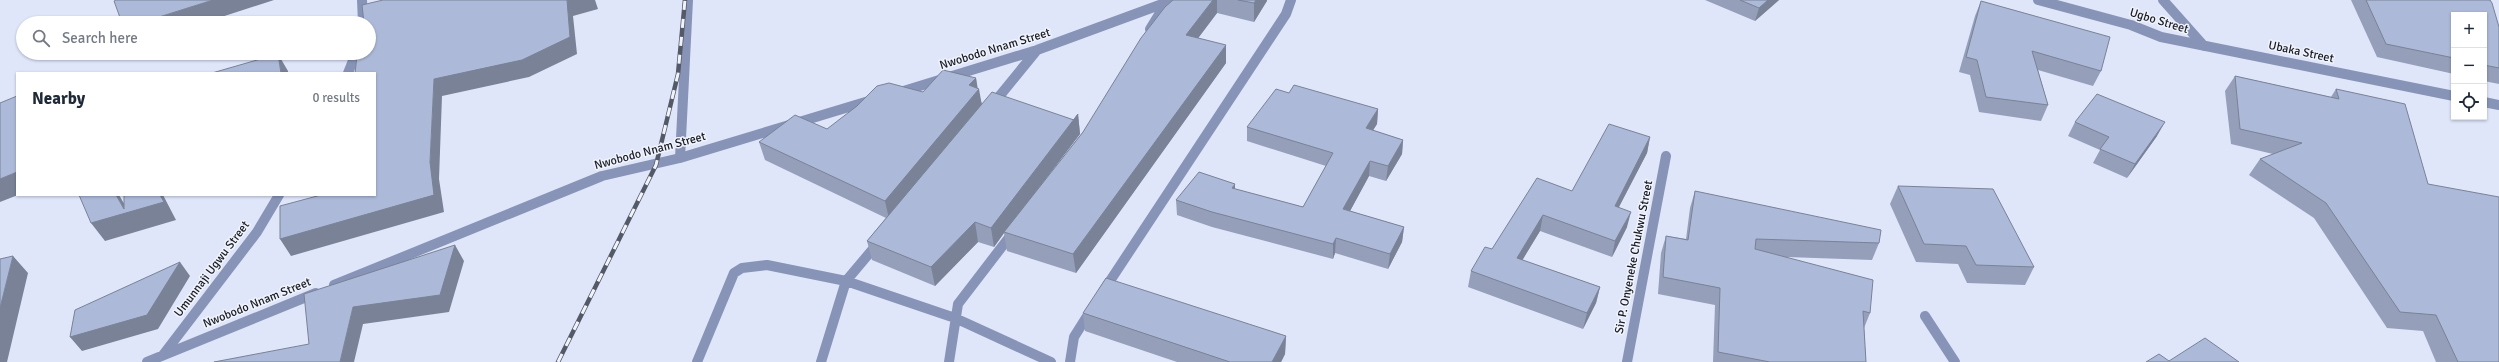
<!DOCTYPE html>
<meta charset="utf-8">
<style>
:root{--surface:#fff;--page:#f2f2f3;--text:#1f2937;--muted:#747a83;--line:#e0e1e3}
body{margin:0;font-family:Signika,sans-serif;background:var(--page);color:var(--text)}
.controls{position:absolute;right:12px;top:12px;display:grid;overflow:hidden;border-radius:0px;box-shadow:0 1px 3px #0004}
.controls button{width:36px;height:36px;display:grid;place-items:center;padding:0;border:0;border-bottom:1px solid var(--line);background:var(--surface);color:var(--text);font:20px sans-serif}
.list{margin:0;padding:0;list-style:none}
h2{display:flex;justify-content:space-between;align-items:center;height:52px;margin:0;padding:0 16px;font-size:17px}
h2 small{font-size:13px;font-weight:400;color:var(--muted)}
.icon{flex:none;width:22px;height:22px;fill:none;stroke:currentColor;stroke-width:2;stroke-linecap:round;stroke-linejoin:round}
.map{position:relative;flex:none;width:2499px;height:362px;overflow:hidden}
.search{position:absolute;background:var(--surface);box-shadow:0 1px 3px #0004;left:16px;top:16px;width:360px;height:44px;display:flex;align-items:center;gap:10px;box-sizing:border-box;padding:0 14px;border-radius:22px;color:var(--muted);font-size:15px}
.panel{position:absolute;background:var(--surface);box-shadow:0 1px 3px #0004;left:16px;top:72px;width:360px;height:124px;border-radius:0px}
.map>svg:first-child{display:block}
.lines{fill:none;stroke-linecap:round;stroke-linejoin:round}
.minor{stroke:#8894b7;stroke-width:10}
.rail-casing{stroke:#545968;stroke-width:4.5}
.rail{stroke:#f1f3fa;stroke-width:3;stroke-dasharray:9;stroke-linecap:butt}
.wall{fill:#959fba}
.shaded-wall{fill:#798297}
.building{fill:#adb9d8;stroke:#798297}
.labels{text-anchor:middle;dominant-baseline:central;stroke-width:3;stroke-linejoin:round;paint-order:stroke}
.street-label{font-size:12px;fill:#161a26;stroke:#f1f3fa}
</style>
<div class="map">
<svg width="2499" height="362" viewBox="0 0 2499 362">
<rect width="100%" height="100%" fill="#dfe6fa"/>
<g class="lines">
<path class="minor" d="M362 0 363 23
M2038 0 2131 25 2161 37 2454 96
M2163 0 2204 46
M1150 29 1166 3
M348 73 356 53
M897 93 1037 50 1173 0
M2484 102 2499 105
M993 104 1037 50
M680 158 688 0
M334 285 602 176 680 158 872 100
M1104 290 1286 14 1291 0
M1925 316 1955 362
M163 355 257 232 279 195
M147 362 316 293
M697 362 734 273 742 268 767 265 846 281 955 318 1051 362
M821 362 846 281 878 243
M949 362 958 304 1014 231
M1070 362 1074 337 1091 310
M1627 362 1666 156"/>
<g class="rail-casing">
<path id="rail" d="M558 362 656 165 678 74 685 0"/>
</g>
<use href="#rail" class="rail"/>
</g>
<path class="wall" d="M1173 0H1267L1254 22 1217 13 1198 38 1226 63 1076 273 1007 251 1004 233 994 247 978 242 935 286 872 260 867 241 886 218 765 160 759 142 827 129 923 92 976 78 977 88 982 104 1074 120 1078 114 1080 134 1037 190 1083 132Z
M1705 0H1779L1755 21Z
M2351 0H2490L2499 27V84L2484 81V15H2454V74L2377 57Z
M1981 1 2101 71 2093 86 2038 70 2048 105 2041 121 1979 112 1970 75 1959 72 1975 16Z
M2235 76 2331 97 2336 89 2428 184 2499 362H2436L2423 331 2387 328 2314 218 2249 175 2260 159 2273 154 2231 144 2225 91Z
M1289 93 1378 109 1377 124 1373 130 1403 140 1402 154 1386 181 1369 176 1350 211 1404 227 1402 242 1388 269 1335 253 1333 259 1212 227 1177 215 1176 200 1235 189 1303 207 1326 166 1247 141V127Z
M2075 122 2157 136 2127 178 2093 163 2100 150 2068 136Z
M1650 137 1647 153 1619 207 1627 227 1612 257 1540 231 1522 260 1600 287 1596 303 1583 329 1468 287 1471 271 1572 191Z
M1898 186 2034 267 2025 285 1967 283 1958 264 1916 262 1890 204Z
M1695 191 1879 243 1872 260 1787 257 1870 313 1864 328 1866 362H1713L1715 305 1658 294 1661 253 1666 236 1686 239 1690 208Z
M1083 313 1286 336 1285 354 1281 362H1177L1085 331Z"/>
<path class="shaded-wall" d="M213 0H274L203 23H140Z
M567 0H595L598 9 573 16 577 54 529 77 442 96 439 179 444 212 291 256 280 239 430 162 434 79Z
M1213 0H1217V13L1187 53 1186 35Z
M1256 0H1267V1L1254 22V3Z
M1768 0H1779L1755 21 1759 8Z
M1226 45V63L1076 273 1073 254Z
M278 54 288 71V73H281Z
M976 78 978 90 979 89 982 106 889 219 885 201 969 85Z
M1378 109 1377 124 1365 143 1366 128Z
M1078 114 1080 134 1005 232H1004V233L994 247 991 228Z
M2165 122 2157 136 2127 178 2135 164Z
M1650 137 1647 153 1611 222 1615 206Z
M1403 140 1402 154 1386 181 1388 166Z
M1370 161 1369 176 1343 224V209Z
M17 172V195H18L0 202V179Z
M1235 184V199L1232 188Z
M116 195H119L129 212 160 195H163L176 220 105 241 91 223 124 209Z
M1631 212 1627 227 1612 257 1615 241Z
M1543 215 1540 231 1514 274 1517 258Z
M975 222 978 242 935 286 931 267Z
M1404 227 1402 242 1388 269 1390 254Z
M1336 238 1335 253 1333 259V244Z
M455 245 464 261 449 312 363 324 354 362H340L353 307Z
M13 256 28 273 7 362H0V308Z
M180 262 190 276 158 329 82 351 70 337Z
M1600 287 1596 303 1583 329 1587 313Z
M1286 336 1285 354 1281 362H1272Z"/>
<path class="building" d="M116 0H213L140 23H122L114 1Z
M383 0H567L570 37 522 60 434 79 430 162 434 195 280 239V206L321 195H375V73H355L357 56 369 53V23H364L362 5Z
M1173 0H1213L1186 35 1226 45 1073 254 1004 232 1083 132 1141 38 1165 7Z
M1238 0H1256L1254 3Z
M1740 0H1768L1759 8Z
M2366 0H2490L2492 3 2499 27V68L2484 65V15H2454V58L2386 44Z
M1981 1 2110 37 2101 71 2032 51 2048 105 1986 97 1977 60 1966 57Z
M278 54 281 73H212Z
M943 70 976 78 969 85 979 89 885 201 759 142 795 115 827 129 857 106 877 86 889 83 923 92Z
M2235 76 2339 99 2336 89 2405 104 2428 184 2499 197V362H2458L2436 315 2400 312 2326 203 2260 159 2302 143 2240 129Z
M1294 85 1378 109 1366 128 1403 140 1388 166 1370 161 1343 209 1404 227 1390 254 1336 238 1333 244 1212 212 1176 200 1199 172 1235 184 1232 188 1303 207 1333 153 1247 127 1276 89 1289 93Z
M992 92 1074 120 1078 114 991 228 975 222 931 267 867 241Z
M2097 94 2165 122 2135 164 2100 149 2109 137 2075 122Z
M17 96V172L0 179V103Z
M1609 124 1650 137 1615 206 1631 212 1615 241 1543 215 1517 258 1600 287 1587 313 1471 271 1485 247 1492 249 1537 178 1572 191Z
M1898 186 1993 189 2034 267 1976 265 1966 246 1924 244Z
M1695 191 1881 230 1879 243 1756 239 1755 249 1873 280 1870 313 1863 311 1866 362H1770L1718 352 1720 288 1663 277 1666 236 1688 240Z
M79 195H116L124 209V195H160L164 202 91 223Z
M455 245 440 295 353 307 340 362H214L309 344 304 294Z
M13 256 0 308V259Z
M180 262 147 315 70 337 75 310Z
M1106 278 1286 336 1272 362H1230L1083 313Z
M2205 338 2239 362H2146L2159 354 2169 361Z"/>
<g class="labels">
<g class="street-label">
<text transform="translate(2159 21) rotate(17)">Ugbo Street</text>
<text transform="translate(995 49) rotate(-17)">Nwobodo Nnam Street</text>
<text transform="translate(2301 52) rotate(12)">Ubaka Street</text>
<text transform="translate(650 151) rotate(-15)">Nwobodo Nnam Street</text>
<text transform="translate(1634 257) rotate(-79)">Sir P. Onyeneke Chukwu Street</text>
<text transform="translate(212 269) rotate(-53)">Umunnaji Ugwu Street</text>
<text transform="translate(257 303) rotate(-22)">Nwobodo Nnam Street</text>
</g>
</g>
</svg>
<div class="controls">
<button>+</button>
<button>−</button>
<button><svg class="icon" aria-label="locate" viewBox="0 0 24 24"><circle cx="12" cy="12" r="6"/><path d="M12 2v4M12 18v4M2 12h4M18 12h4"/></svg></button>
</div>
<div class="search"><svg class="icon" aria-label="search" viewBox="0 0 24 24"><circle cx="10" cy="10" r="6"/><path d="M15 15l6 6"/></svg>Search here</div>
<section class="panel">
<h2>Nearby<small>0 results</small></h2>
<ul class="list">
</ul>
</section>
</div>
